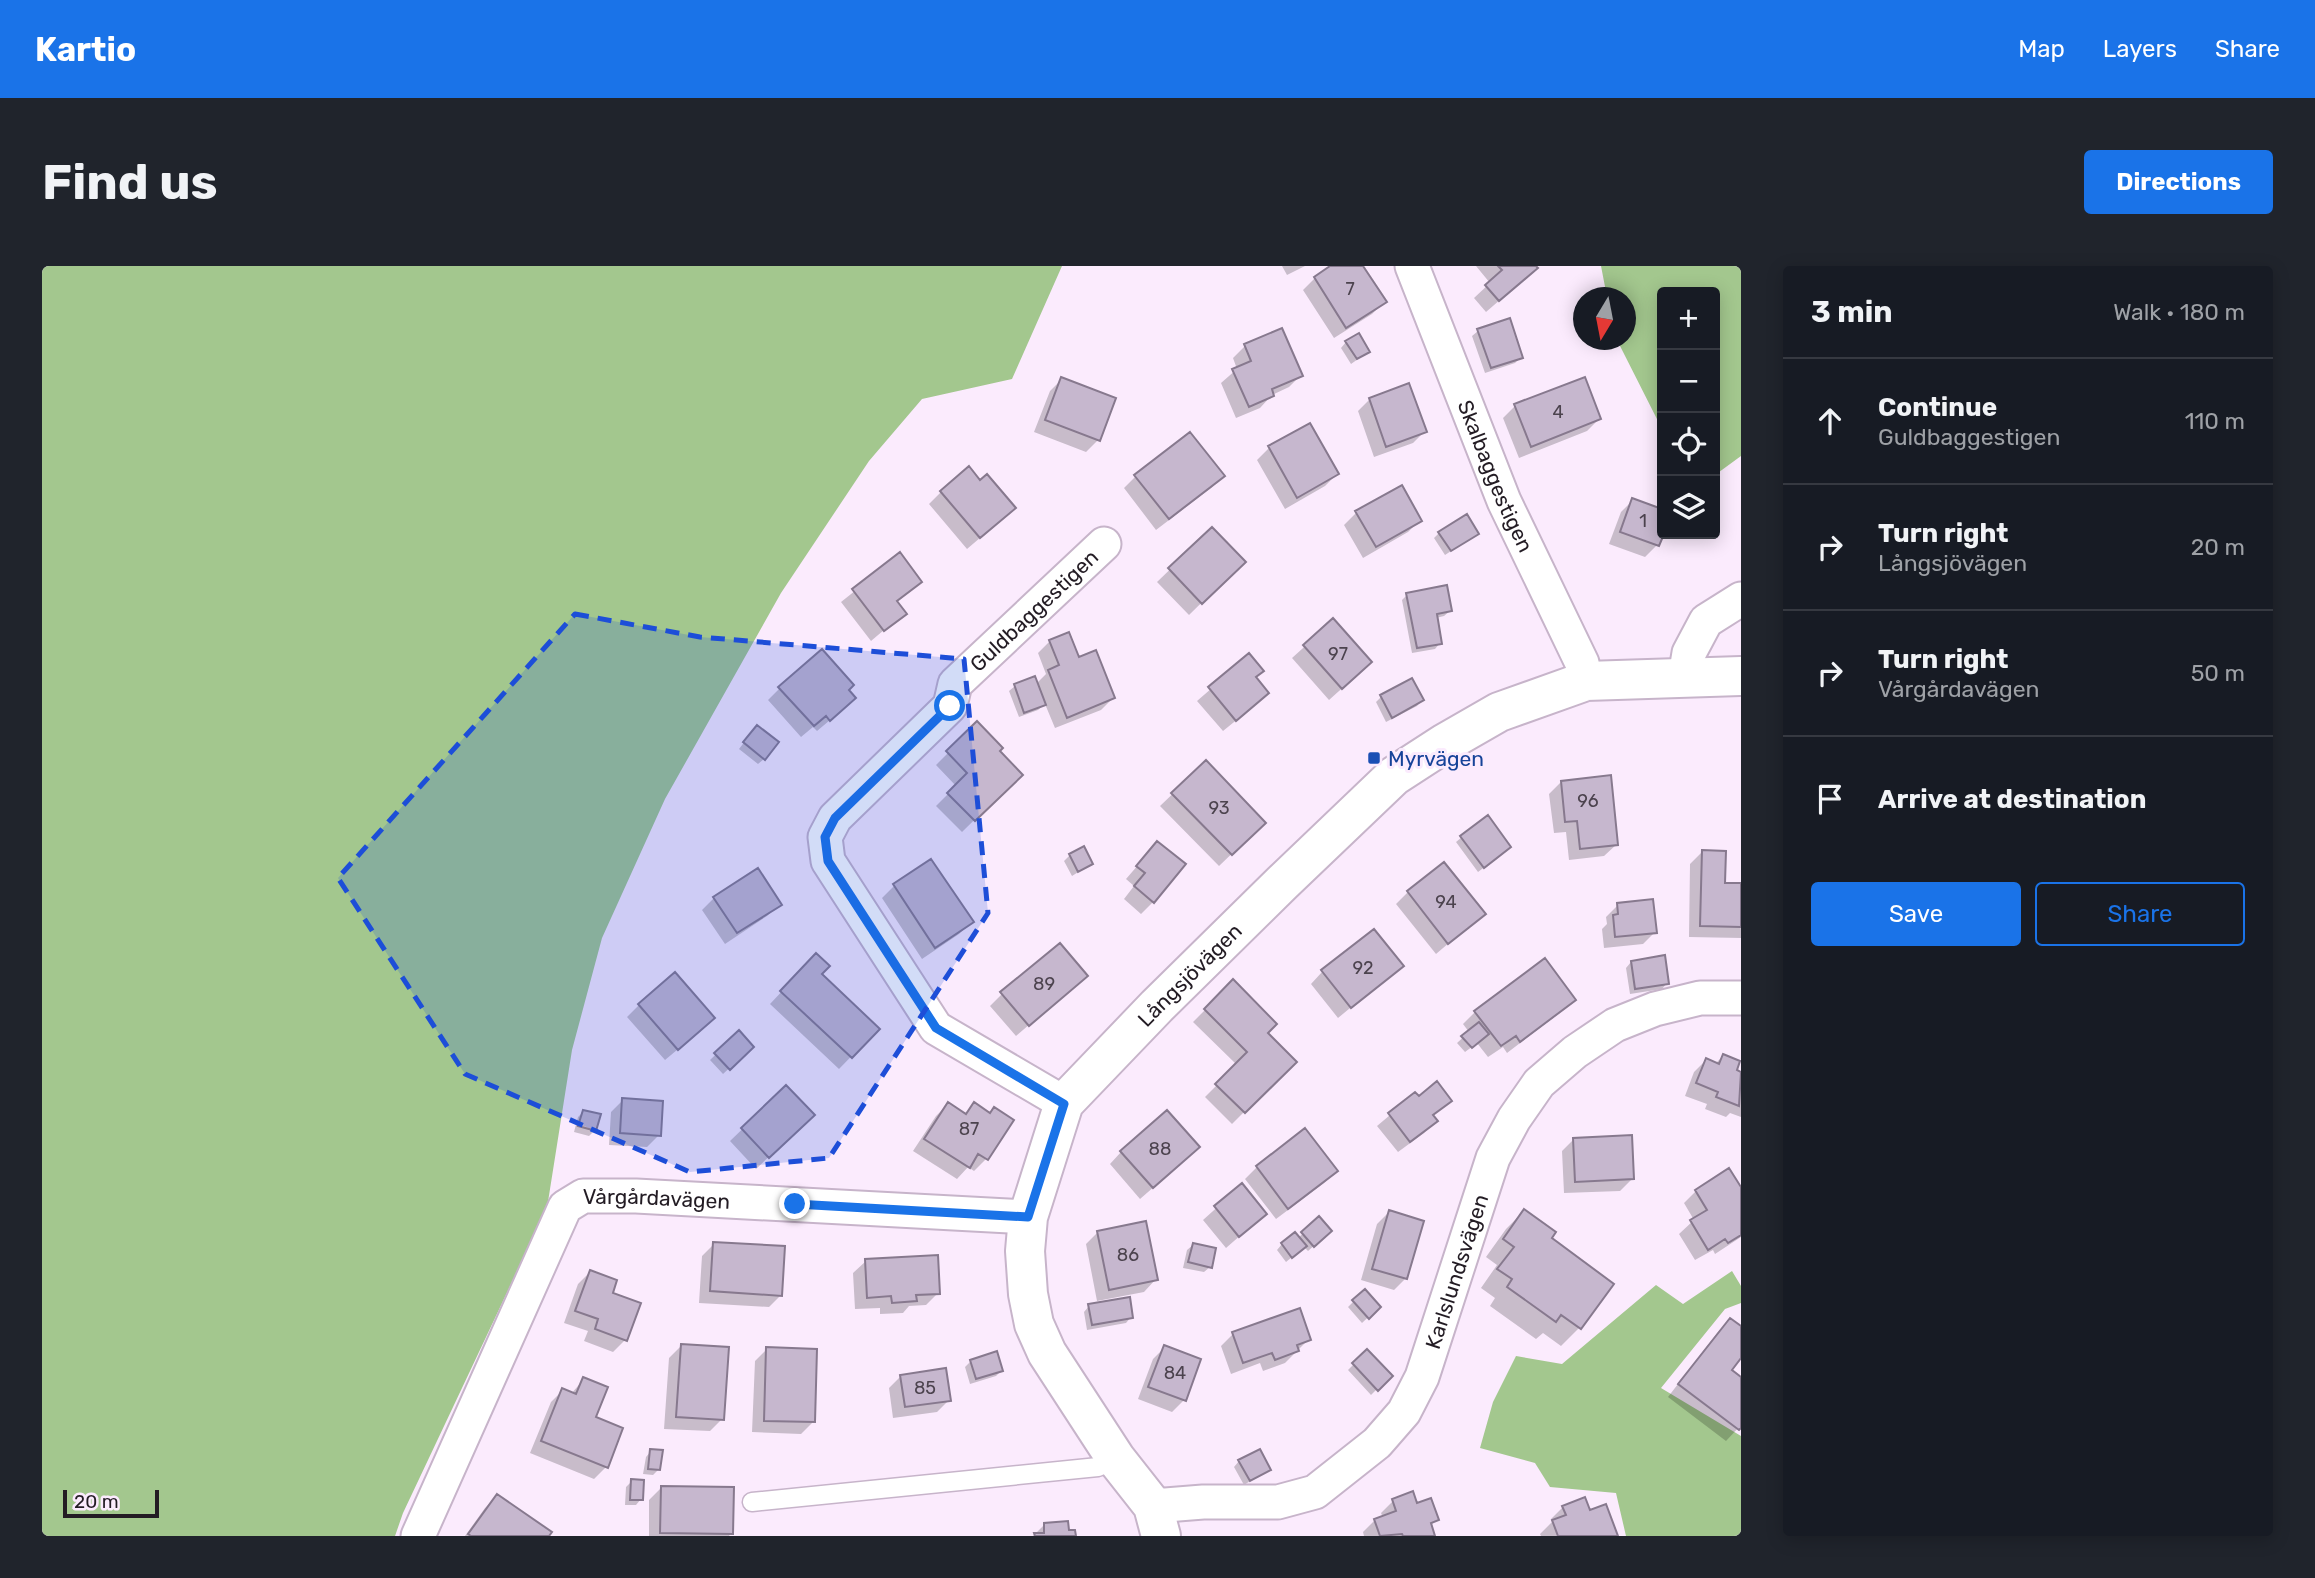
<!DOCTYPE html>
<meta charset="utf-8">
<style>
:root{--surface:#171b24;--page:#20242c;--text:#f1f3f6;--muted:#9ea1a6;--line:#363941;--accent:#1a73e8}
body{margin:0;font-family:Rubik,sans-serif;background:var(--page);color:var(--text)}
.controls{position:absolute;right:21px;top:21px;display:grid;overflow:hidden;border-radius:7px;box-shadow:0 4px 18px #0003}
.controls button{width:63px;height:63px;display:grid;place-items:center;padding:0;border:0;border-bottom:2px solid var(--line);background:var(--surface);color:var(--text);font:35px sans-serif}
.compass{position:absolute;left:1531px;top:21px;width:63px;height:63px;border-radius:50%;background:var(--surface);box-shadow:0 4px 18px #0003;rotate:190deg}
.scale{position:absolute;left:21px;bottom:18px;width:96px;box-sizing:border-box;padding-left:7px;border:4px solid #231c24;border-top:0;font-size:19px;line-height:24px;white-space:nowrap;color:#231c24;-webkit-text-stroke:5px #fbebfd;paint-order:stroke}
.stop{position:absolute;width:21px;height:21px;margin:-16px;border:5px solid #1a73e8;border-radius:50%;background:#fff}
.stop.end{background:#1a73e8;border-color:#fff;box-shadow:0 2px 7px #0008}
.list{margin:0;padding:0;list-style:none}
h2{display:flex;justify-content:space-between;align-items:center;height:91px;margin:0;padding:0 28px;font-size:30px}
h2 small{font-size:23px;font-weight:400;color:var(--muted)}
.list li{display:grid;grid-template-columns:46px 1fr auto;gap:21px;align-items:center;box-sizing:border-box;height:126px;padding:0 28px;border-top:2px solid var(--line)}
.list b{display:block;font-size:26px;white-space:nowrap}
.list p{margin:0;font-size:23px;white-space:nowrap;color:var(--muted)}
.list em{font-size:23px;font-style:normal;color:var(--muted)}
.actions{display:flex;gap:14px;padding:21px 28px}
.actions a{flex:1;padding:16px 0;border:2px solid var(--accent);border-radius:7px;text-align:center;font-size:24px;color:var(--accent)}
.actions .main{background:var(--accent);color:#fff}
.icon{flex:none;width:38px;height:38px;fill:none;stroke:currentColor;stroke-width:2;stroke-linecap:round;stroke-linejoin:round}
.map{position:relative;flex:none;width:1699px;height:1270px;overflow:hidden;border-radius:7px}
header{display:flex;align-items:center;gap:42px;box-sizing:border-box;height:98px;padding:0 35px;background:var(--accent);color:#fff}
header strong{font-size:33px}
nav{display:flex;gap:38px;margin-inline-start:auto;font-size:24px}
.intro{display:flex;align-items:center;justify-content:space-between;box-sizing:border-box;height:168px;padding:0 42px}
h1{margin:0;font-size:49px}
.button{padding:18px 32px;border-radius:7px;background:var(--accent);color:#fff;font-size:24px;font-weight:700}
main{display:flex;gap:42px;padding:0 42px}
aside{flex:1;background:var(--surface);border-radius:7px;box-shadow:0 4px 18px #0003}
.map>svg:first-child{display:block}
.forest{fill:#a3c78e}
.shadow{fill:#0003}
.building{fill:#c6b7ce;stroke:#87798e;stroke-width:2}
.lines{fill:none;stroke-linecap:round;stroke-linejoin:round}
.service-casing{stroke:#c7b4ca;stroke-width:21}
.minor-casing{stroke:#c7b4ca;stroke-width:37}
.tertiary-casing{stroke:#c7b4ca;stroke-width:42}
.service{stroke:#fff;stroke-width:18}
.minor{stroke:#fff;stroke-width:33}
.tertiary{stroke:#fff;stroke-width:38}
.route{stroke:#1a73e8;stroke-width:9}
.marked{fill:#1d4ed8;fill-opacity:0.2;stroke:#1d4ed8;stroke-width:5;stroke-dasharray:14 9;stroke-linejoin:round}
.transit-dot{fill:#1a4fb4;stroke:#fbebfd;stroke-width:2.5}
.labels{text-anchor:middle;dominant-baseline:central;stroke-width:6;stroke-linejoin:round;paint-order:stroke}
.number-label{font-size:18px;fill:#4c434e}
.street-label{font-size:21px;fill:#231c24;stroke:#fbebfd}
.transit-label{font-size:21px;fill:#164399;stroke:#fbebfd;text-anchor:start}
</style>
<header>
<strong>Kartio</strong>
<nav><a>Map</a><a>Layers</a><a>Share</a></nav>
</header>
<div class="intro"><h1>Find us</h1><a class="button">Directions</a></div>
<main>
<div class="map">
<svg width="1699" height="1270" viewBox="0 0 1699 1270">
<rect width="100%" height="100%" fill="#fbebfd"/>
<path class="forest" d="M0 0H1020L970 113 880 133 827 195 739 327 623 533 560 672 530 784 505 942 361 1247 353 1270H0Z
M1559 0H1699V190L1673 209V26H1620V163L1575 74H1584V32L1565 31Z
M1690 1005 1699 1020V1037L1683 1043 1619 1122 1699 1170V1270H1584L1574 1227 1508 1221 1493 1197 1438 1182 1451 1136 1474 1090 1520 1098 1614 1019 1641 1038Z"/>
<path class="shadow" d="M1240 0H1263L1245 9Z
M1291 0H1319L1342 36 1330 48 1292 72 1261 24 1273 12Z
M1434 0H1492L1481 14 1444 46 1432 32 1448 17Z
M1239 64 1259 109 1247 121 1230 129 1218 142 1194 152 1179 117 1195 103 1191 92 1203 80Z
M1436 65 1479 91 1473 97 1443 107 1430 70Z
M1304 76 1326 86 1309 98 1299 82Z
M1020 113 1056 174 1044 186 992 166 1008 125Z
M1328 133 1383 165 1371 177 1332 191 1316 145Z
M1473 140 1557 153 1545 165 1477 192 1461 152Z
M1227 182 1295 208 1283 220 1243 243 1215 194Z
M1181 210 1169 222 1114 264 1082 222 1093 211Z
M899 226 959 254 925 283 887 238Z
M1591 234 1620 245V266L1615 279 1603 291 1567 278 1579 246Z
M1314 247 1378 254 1366 266 1321 292 1302 259Z
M1170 263 1201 296 1147 349 1115 316Z
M1397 267 1435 268 1403 289 1392 272Z
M858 289 878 316 854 337 862 347 829 375 799 336Z
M1365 329 1408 345 1402 350 1394 352 1398 377 1393 383 1370 387 1360 334Z
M1291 355 1316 408 1287 434 1250 392Z
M1008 375 1036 393 1071 432 1059 444 1013 462 1003 438 996 444 977 451 967 425 973 420 992 412 994 418 1004 408 996 387Z
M1207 390 1213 412V439L1181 465 1155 435Z
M738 422 805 424 800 444 775 465 771 461 759 471 726 434Z
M1339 431 1380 434 1375 440 1344 456 1334 436Z
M935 458 955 485 978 509 920 566 894 540 914 520 894 499Z
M710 466 722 493 716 498 697 483Z
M1164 496 1222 557 1177 600 1118 540Z
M1519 516 1575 578 1562 590 1527 594 1524 566 1512 567 1507 528Z
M1420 571 1461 587 1436 606 1414 576Z
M1115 577 1111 636 1099 648 1082 633 1092 620 1084 613Z
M1660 586 1681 619H1699V672L1647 671 1648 598Z
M1028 589 1049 598 1030 610 1022 595Z
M889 595 929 656 917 668 880 693 840 632 852 620Z
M1366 626 1441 648 1394 688 1354 638Z
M672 632 737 639 725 650 683 678 660 644Z
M1576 639 1613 666 1601 678 1562 682 1560 663 1565 658 1564 651Z
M774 689 778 708 836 763 797 803 728 738Z
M1589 696 1625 717 1620 723 1588 728 1584 702Z
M1359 700 1296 752 1269 718 1280 706Z
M1044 710 974 770 948 740 960 728Z
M1191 716 1224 767 1252 796 1190 858 1163 831 1195 799 1151 756Z
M1532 733 1520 745 1465 787 1461 781 1446 791 1435 777 1423 786 1415 777 1427 766 1421 758 1433 746Z
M597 739 659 764 623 794 585 751Z
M696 767 710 781 681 808 668 794Z
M1681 790 1692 805 1699 807V851L1688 847 1684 851 1663 843 1665 838 1643 830 1652 806 1664 794 1673 798Z
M744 821 771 849 714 903 688 875Z
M1373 828 1376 832 1408 834 1390 851 1393 855 1382 867 1356 886 1335 860Z
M581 834 617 869 605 881 567 879 569 846Z
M906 838 922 848 932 839 947 848 970 854 944 893 932 905 926 901 915 913 871 885 894 850Z
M541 846 553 864 547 870 532 866 536 851Z
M1263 864 1294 905 1282 917 1234 953 1203 913 1215 901Z
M1532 873 1590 913 1578 925 1522 927 1520 885Z
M1079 886 1144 893 1098 933 1068 898Z
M1200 919 1223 948 1184 982 1161 954Z
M1699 924V971L1673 988 1671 984 1653 994 1637 968 1652 954 1642 937 1654 925Z
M1482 945 1507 973 1570 1018 1537 1062 1519 1080 1501 1067 1494 1073 1448 1040 1453 1032 1439 1022 1455 999 1444 991 1464 963Z
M1347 946 1364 1012 1352 1024 1319 1014 1335 958Z
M1277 953 1283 970 1266 985 1262 981 1244 996 1235 984 1240 978 1256 972Z
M1056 966 1114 1013 1102 1026 1055 1035 1044 978Z
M672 978 739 1029 727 1041 657 1037 660 990Z
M1151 979 1168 1001 1162 1006 1141 1002 1145 984Z
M824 995 896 1027 884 1039 867 1040 861 1047 838 1048V1042L813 1043 811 1007Z
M548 1006 569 1028 597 1038 583 1074 571 1086 542 1075 546 1065 522 1057 536 1018Z
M1312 1035 1337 1041 1320 1057 1306 1041Z
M1047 1040 1089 1051 1084 1057 1045 1064 1042 1046Z
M1688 1054 1699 1062V1089L1687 1105 1699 1114V1159L1684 1175 1626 1131 1676 1066Z
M1191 1068 1267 1073 1243 1097 1221 1105 1218 1097 1189 1108 1179 1080Z
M639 1080 680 1153 668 1165 622 1163 627 1092Z
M1123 1081 1142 1134 1130 1146 1096 1133 1111 1093Z
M725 1083 771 1156 759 1168 710 1166 713 1095Z
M1325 1085 1348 1110 1329 1129 1306 1104Z
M929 1095 960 1104 954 1110 928 1118 923 1101Z
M859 1110 907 1134 895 1146 851 1152 847 1122Z
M542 1113 564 1201 552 1213 488 1187 509 1136 521 1124 529 1128Z
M609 1185 617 1203 611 1209 601 1208 604 1191Z
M1197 1195 1227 1203 1202 1219 1192 1201Z
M590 1215 599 1233 594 1239H583L584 1221Z
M619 1222 689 1267 687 1270H607V1234Z
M455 1230 505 1270H423L443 1242Z
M1351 1235 1374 1239 1395 1254 1388 1260 1391 1270H1322L1321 1266 1333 1254 1341 1252 1339 1247Z
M1521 1241 1547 1246 1575 1270H1499L1498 1268 1510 1256 1509 1253Z
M1002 1259 1025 1266 1032 1270H991Z"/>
<path class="building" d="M1288 0H1321L1345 36 1304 62 1272 11Z
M1456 0H1494L1496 2 1457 35 1443 19 1460 4Z
M1468 52 1481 92 1449 102 1435 63Z
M1240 62 1261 110 1230 123 1232 130 1207 141 1190 103 1209 95 1202 78Z
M1317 67 1328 86 1315 93 1303 75Z
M1019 111 1074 132 1058 175 1003 154Z
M1543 111 1559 153 1489 181 1472 138Z
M1367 117 1385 166 1344 181 1327 132Z
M1268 157 1297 208 1255 232 1226 180Z
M1148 166 1183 210 1127 253 1092 209Z
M927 200 938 214 945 208 974 242 938 272 898 225Z
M1360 219 1380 255 1334 281 1313 245Z
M1590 232 1620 243 1622 268 1617 280 1578 266Z
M1425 248 1437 268 1409 285 1396 266Z
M1170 261 1204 296 1160 338 1126 302Z
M858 286 880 316 855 335 865 348 842 365 810 323Z
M1405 319 1410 345 1395 348 1400 378 1375 382 1364 327Z
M1291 352 1330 396 1300 423 1261 379Z
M1027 366 1037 391 1054 384 1073 432 1025 452 1006 404 1017 399 1007 374Z
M780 383 812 419 807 424 814 432 788 455 784 450 772 460 736 421Z
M1207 387 1222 405 1214 411 1227 427 1194 455 1166 421Z
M993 410 1004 439 982 447 972 418Z
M1370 412 1382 434 1350 452 1338 429Z
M935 455 961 482 958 485 981 509 933 555 905 527 925 507 904 485Z
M715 459 737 476 723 494 701 476Z
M1164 494 1224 557 1190 589 1129 527Z
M1569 509 1576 579 1538 583 1535 555 1523 556 1519 515Z
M1446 549 1469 581 1442 602 1418 570Z
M1115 575 1144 598 1112 637 1092 620 1103 607 1094 600Z
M1042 580 1051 598 1036 606 1027 588Z
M1660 584 1684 585 1683 617H1699V661L1658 660Z
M889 593 932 656 893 682 851 618Z
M1402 596 1444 648 1406 678 1365 625Z
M716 602 740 639 695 667 671 631Z
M1611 633 1615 667 1573 671 1571 649 1576 648 1575 637Z
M1332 663 1362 700 1309 742 1279 704Z
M1018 677 1046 710 987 760 958 726Z
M774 687 788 700 780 708 838 763 810 792 738 725Z
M1623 689 1627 718 1593 723 1589 695Z
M1503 692 1534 734 1478 776 1474 770 1459 780 1432 745Z
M633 706 673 752 636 784 596 738Z
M1191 713 1235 758 1226 767 1255 796 1203 847 1173 818 1205 786 1162 743Z
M1437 756 1447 768 1430 782 1419 770Z
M697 764 712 781 688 804 672 787Z
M1681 788 1698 795 1695 804 1699 806 1697 840 1674 831 1676 826 1654 817 1664 792 1677 798Z
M1395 815 1410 835 1391 849 1396 855 1368 876 1346 847 1373 826 1377 830Z
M744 819 773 849 727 892 699 862Z
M580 832 621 835 619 870 578 867Z
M906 836 924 848 932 836 948 847 952 841 972 854 946 894 936 888 928 902 882 873Z
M541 844 559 848 554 865 536 860Z
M1125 844 1158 881 1111 922 1078 885Z
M1263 862 1296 905 1246 943 1214 900Z
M1590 869 1592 913 1533 916 1531 872Z
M1687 902 1699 921V969L1686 977 1683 973 1666 984 1648 954 1665 944 1653 924Z
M1200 917 1225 948 1197 971 1172 940Z
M1482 943 1514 966 1510 972 1572 1018 1539 1063 1519 1049 1514 1056 1465 1021 1470 1013 1455 1003 1472 981 1461 973Z
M1347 944 1382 955 1365 1013 1330 1003Z
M1277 950 1290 965 1272 981 1259 966Z
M1104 955 1116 1014 1067 1024 1055 965Z
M1253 966 1265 980 1250 992 1239 977Z
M671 976 743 980 740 1030 668 1025Z
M1151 977 1174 982 1170 1002 1146 996Z
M896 989 898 1028 874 1029 875 1035 850 1037 849 1030 825 1032 823 993Z
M548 1004 575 1014 571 1027 599 1037 585 1075 553 1063 556 1053 533 1045Z
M1323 1023 1339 1041 1327 1053 1310 1034Z
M1088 1031 1091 1052 1050 1059 1046 1038Z
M1258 1042 1269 1074 1255 1079 1257 1085 1233 1094 1230 1087 1201 1097 1190 1066Z
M1688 1052 1699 1060V1092L1690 1104 1699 1111V1162L1697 1164 1636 1118Z
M639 1078 687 1081 682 1154 634 1151Z
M1122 1079 1159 1093 1144 1135 1106 1121Z
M724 1081 775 1083 773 1156 722 1155Z
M1325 1083 1351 1110 1336 1125 1310 1097Z
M955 1085 961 1105 934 1113 928 1094Z
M904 1102 909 1135 863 1141 858 1109Z
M541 1111 566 1121 554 1151 581 1162 566 1202 499 1175 520 1122 534 1128Z
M608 1183 621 1184 618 1204 606 1203Z
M1218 1183 1229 1204 1208 1215 1196 1194Z
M589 1213 602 1214 601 1234H588Z
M619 1220 692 1221 691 1268 618 1267Z
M1371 1225 1375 1237 1389 1232 1397 1254 1389 1257 1393 1270H1361L1360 1268 1338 1270 1332 1253 1354 1245 1350 1233Z
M455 1228 510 1266 507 1270H429L426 1268Z
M1543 1231 1548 1244 1564 1238 1576 1270H1516L1510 1254 1524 1249 1520 1240Z
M1026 1255 1027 1264H1033L1034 1270H993L992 1267H1002V1257Z"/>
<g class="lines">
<g class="service-casing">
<path id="service" d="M710 1236 1056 1201 1074 1193"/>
</g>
<g class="minor-casing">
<g id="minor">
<path id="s1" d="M1370 0 1462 235 1540 397 1544 415"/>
<path d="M1643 411 1647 387 1664 355 1699 333"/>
<path id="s2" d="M1022 837 894 762 786 595 783 571 793 552 908 440 913 418 1062 278"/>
<path id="s3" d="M1111 1240 1161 1236H1236L1273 1226 1335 1177 1362 1146 1380 1111 1451 892 1472 853 1497 817 1533 786 1573 759 1613 743 1658 732H1699"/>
<path id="s4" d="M376 1270 523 941 541 930H594L986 951"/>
</g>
</g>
<g class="tertiary-casing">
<g id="tertiary">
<path id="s5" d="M1119 1270 1111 1240 1074 1193 1005 1087 992 1058 986 1028 983 985 986 951 1022 837 1115 740 1240 617 1352 510 1403 477 1457 446 1544 415 1699 410"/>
</g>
</g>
<use href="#service" class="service"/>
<use href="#minor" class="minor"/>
<use href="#tertiary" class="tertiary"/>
</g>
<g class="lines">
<path class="route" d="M753 938 986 951 1022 838 894 762 786 595 783 571 793 552 908 440"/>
</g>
<path class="marked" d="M533 348 658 371 922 393 946 647 787 892 648 906 423 808 296 612Z"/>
<rect class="transit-dot" x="1325" y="485" width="14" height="14" rx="3.5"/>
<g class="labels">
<g class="number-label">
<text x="1308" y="23">7</text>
<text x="1516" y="146">4</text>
<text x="1601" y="255">1</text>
<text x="1296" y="388">97</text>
<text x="1546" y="535">96</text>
<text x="1177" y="542">93</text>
<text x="1404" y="636">94</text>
<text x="1321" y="702">92</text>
<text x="1002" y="718">89</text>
<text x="927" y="863">87</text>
<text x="1118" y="883">88</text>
<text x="1086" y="989">86</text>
<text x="1133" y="1107">84</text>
<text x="883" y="1122">85</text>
</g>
<g class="street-label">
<text stroke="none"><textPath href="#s1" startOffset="226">Skalbaggestigen</textPath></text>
<text stroke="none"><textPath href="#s2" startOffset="684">Guldbaggestigen</textPath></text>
<text stroke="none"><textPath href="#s5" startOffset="656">Långsjövägen</textPath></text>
<text stroke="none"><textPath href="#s4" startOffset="455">Vårgårdavägen</textPath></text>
<text stroke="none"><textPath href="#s3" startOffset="434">Karlslundsvägen</textPath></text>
</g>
<g class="transit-label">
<text x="1346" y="492">Myrvägen</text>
</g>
</g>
</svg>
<div class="controls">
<button>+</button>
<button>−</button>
<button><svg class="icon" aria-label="locate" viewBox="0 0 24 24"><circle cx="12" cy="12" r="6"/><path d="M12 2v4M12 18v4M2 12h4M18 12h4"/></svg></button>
<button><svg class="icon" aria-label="layers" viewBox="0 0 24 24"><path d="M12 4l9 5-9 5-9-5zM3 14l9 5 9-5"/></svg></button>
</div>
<svg class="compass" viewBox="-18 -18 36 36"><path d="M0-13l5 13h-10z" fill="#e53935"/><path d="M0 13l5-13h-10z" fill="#9ea1a6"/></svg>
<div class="scale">20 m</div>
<div class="stop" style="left:908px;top:440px"></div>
<div class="stop end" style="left:753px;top:938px"></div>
</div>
<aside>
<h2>3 min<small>Walk · 180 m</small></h2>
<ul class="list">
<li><svg class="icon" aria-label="ahead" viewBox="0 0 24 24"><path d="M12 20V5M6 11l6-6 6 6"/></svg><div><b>Continue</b><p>Guldbaggestigen</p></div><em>110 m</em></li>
<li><svg class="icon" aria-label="right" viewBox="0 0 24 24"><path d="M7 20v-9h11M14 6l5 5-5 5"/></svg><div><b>Turn right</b><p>Långsjövägen</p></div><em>20 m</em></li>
<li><svg class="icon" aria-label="right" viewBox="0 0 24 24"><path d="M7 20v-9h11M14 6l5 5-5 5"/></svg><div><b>Turn right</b><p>Vårgårdavägen</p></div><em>50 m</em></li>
<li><svg class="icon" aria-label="arrive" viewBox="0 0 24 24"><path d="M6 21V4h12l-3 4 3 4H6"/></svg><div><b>Arrive at destination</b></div></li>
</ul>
<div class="actions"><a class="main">Save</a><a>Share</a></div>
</aside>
</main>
